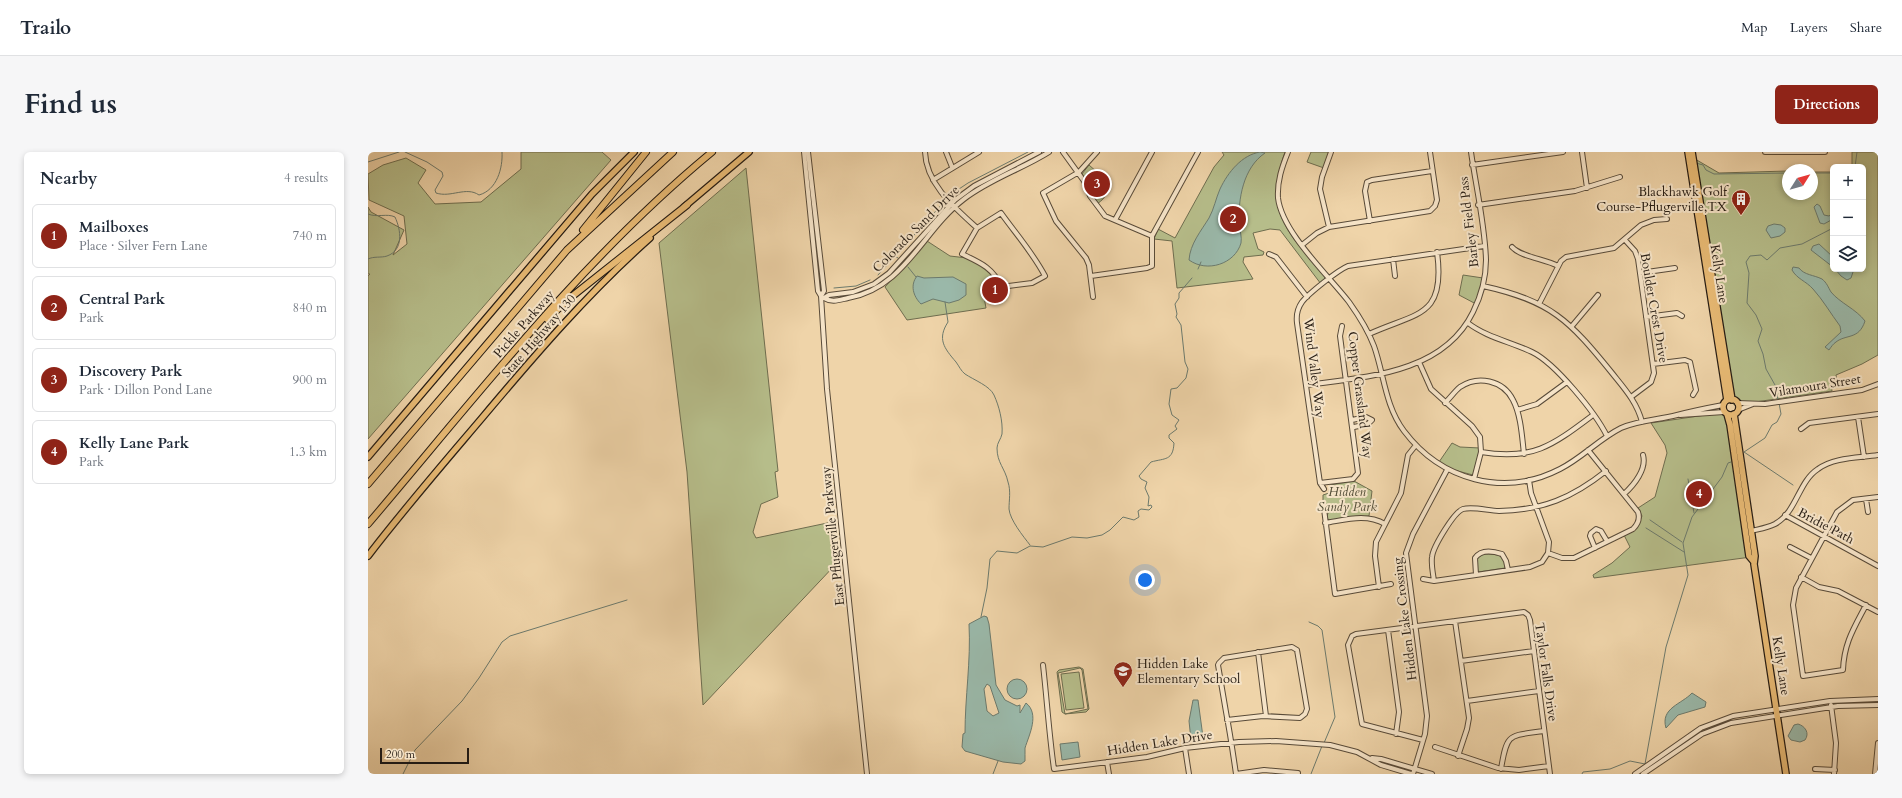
<!DOCTYPE html>
<meta charset="utf-8">
<style>
:root{--surface:#fff;--page:#f6f6f7;--text:#1f2937;--muted:#747a83;--line:#e0e1e3;--accent:#8f2418}
body{margin:0;font-family:Cardo,serif;background:var(--page);color:var(--text)}
.controls{position:absolute;right:12px;top:12px;display:grid;overflow:hidden;border-radius:6px;box-shadow:0 2px 6px #0003}
.controls button{width:36px;height:36px;display:grid;place-items:center;padding:0;border:0;border-bottom:1px solid var(--line);background:var(--surface);color:var(--text);font:20px sans-serif}
.compass{position:absolute;left:1414px;top:12px;width:36px;height:36px;border-radius:50%;background:var(--surface);box-shadow:0 2px 6px #0003;rotate:53deg}
.scale{position:absolute;left:12px;bottom:10px;width:89px;box-sizing:border-box;padding-left:4px;border:2px solid #271d14;border-top:0;font-size:11px;line-height:14px;white-space:nowrap;color:#271d14;-webkit-text-stroke:3px #f5e3c7;paint-order:stroke}
.you{position:absolute;left:777px;top:428px;width:14px;height:14px;margin:-10px;border:3px solid #fff;border-radius:50%;background:#1a73e8;box-shadow:0 0 0 6px #1a73e833}
.badge{display:grid;place-items:center;width:26px;height:26px;border-radius:50%;background:var(--accent);color:#fff;font-size:13px;font-weight:700}
.pin{position:absolute;translate:-50% -50%;border:2px solid #fff;box-shadow:0 1px 4px #0006}
.list{margin:0;padding:0;list-style:none}
h2{display:flex;justify-content:space-between;align-items:center;height:52px;margin:0;padding:0 16px;font-size:17px}
h2 small{font-size:13px;font-weight:400;color:var(--muted)}
.list li{display:grid;grid-template-columns:26px 1fr auto;gap:12px;align-items:center;box-sizing:border-box;height:64px;margin:0 8px 8px;padding:0 8px;border:1px solid var(--line);border-radius:6px}
.list b{display:block;font-size:15px;white-space:nowrap}
.list p{margin:0;font-size:13px;white-space:nowrap;color:var(--muted)}
.list em{font-size:13px;font-style:normal;color:var(--muted)}
.icon{flex:none;width:22px;height:22px;fill:none;stroke:currentColor;stroke-width:2;stroke-linecap:round;stroke-linejoin:round}
.map{position:relative;flex:none;width:1510px;height:622px;overflow:hidden;border-radius:6px}
header{display:flex;align-items:center;gap:24px;box-sizing:border-box;height:56px;padding:0 20px;background:var(--surface);border-bottom:1px solid var(--line)}
header strong{font-size:19px}
nav{display:flex;gap:22px;margin-inline-start:auto;font-size:14px}
.intro{display:flex;align-items:center;justify-content:space-between;box-sizing:border-box;height:96px;padding:0 24px}
h1{margin:0;font-size:28px}
.button{padding:10px 18px;border-radius:6px;background:var(--accent);color:#fff;font-size:14px;font-weight:700}
main{display:flex;gap:24px;padding:0 24px}
aside{flex:1;background:var(--surface);border-radius:6px;box-shadow:0 2px 6px #0003}
.map>svg:first-child{display:block}
.green{fill:#b6bd8a;stroke:#6e6d4f;fill-rule:evenodd}
.water{fill:#9ab8a9;stroke:#6c7a6d;fill-rule:evenodd}
.lines{fill:none;stroke-linecap:round;stroke-linejoin:round}
.stream{stroke:#6c7a6d;stroke-width:1}
.minor-casing{stroke:#594b39;stroke-width:6}
.major-casing{stroke:#271d14;stroke-width:8}
.highway-casing{stroke:#271d14;stroke-width:8}
.minor{stroke:#f5e3c7;stroke-width:4}
.major{stroke:#e8ba74;stroke-width:5.5}
.highway{stroke:#e8ba74;stroke-width:6}
.labels{text-anchor:middle;dominant-baseline:central;stroke-width:4;stroke-linejoin:round;paint-order:stroke}
.poi-label{font-size:13px;fill:#271d14;stroke:#f5e3c7;text-anchor:end}
.street-label{font-size:13px;fill:#271d14;stroke:#f5e3c7}
.park-label{font-size:13px;font-style:italic;fill:#524d37;stroke:#f5e3c7}
</style>
<header>
<strong>Trailo</strong>
<nav><a>Map</a><a>Layers</a><a>Share</a></nav>
</header>
<div class="intro"><h1>Find us</h1><a class="button">Directions</a></div>
<main>
<aside>
<h2>Nearby<small>4 results</small></h2>
<ul class="list">
<li><span class="badge">1</span><div><b>Mailboxes</b><p>Place · Silver Fern Lane</p></div><em>740 m</em></li>
<li><span class="badge">2</span><div><b>Central Park</b><p>Park</p></div><em>840 m</em></li>
<li><span class="badge">3</span><div><b>Discovery Park</b><p>Park · Dillon Pond Lane</p></div><em>900 m</em></li>
<li><span class="badge">4</span><div><b>Kelly Lane Park</b><p>Park</p></div><em>1.3 km</em></li>
</ul>
</aside>
<div class="map">
<svg width="1510" height="622" viewBox="0 0 1510 622">
<rect width="100%" height="100%" fill="#efd4a9"/>
<filter id="stains"><feTurbulence type="fractalNoise" baseFrequency=".005" numOctaves="4"/><feColorMatrix values="0 0 0 0 .2 0 0 0 0 .09 0 0 0 0 .02 0 0 0 .5 -.17"/></filter>
<radialGradient id="worn" r=".72"><stop offset=".6" stop-color="#630" stop-opacity="0"/><stop offset="1" stop-color="#630" stop-opacity=".3"/></radialGradient>
<path class="green" d="M153 0H234L243 8 0 287V124L2 122H0V55L3 60 36 78 25 103 39 92 36 64 1 48 0 22 15 13 38 6 58 18 50 31 67 52 113 50 153 17Z
M854 0H917C895 61 920 80 957 125V128L953 132 912 78 902 77 885 81 890 97 896 100 895 103 876 105 875 110 885 127 809 136 804 89 786 87 790 77 807 86 846 15 856 3Z
M943 0H962L956 16 939 10Z
M1484 0H1510V203L1494 212 1468 223 1469 230 1463 232 1464 239 1366 253 1327 7 1351 21 1420 19V42H1444V20H1465V117H1495V15H1484Z
M721 13 739 29C740 40 739 45 729 52L714 22Z
M378 16 410 319 407 320 410 345 393 352 385 380 388 386 464 370 468 412 335 553 319 320 291 91Z
M559 89 582 104 599 106 615 114 628 129V135L630 139 629 144 616 145 618 156 539 168 517 135Z
M1095 123 1115 126 1108 152 1091 143Z
M1358 260 1383 405 1226 426 1225 423 1244 411 1262 395 1256 383 1269 375 1274 364 1270 356 1287 345 1299 301 1297 293 1283 271Z
M1084 291 1092 295 1112 296 1105 323 1086 318 1071 310Z
M986 329 1004 339 1001 364 960 368 959 364 962 356 960 353 955 352V343L961 341 962 333Z
M1116 402C1128 402 1137 402 1137 416L1110 420 1108 410 1109 406Z
M711 515 715 517 721 557 718 560 697 562 694 560 689 520 691 518ZM712 516 714 518 720 557 697 562 690 521Z
M711 520 716 556 698 558 693 522Z"/>
<path class="water" d="M892 0 897 1C875 16 870 47 871 73 872 79 874 85 873 91 867 112 839 121 821 108 822 92 833 79 841 66 846 57 848 46 852 37 860 20 874 3 892 0Z
M1449 52 1452 54 1456 63 1461 64 1465 61V67L1456 72 1452 71 1446 55Z
M1406 72 1413 73 1417 76V80L1412 84 1403 86 1398 78 1400 74Z
M1451 92 1465 105V115L1443 98 1445 94Z
M1425 115 1431 116C1436 123 1446 123 1454 127 1459 131 1460 135 1463 140 1472 151 1488 157 1497 169 1491 188 1478 182 1468 190 1465 192 1463 195 1461 198L1457 195 1473 180 1472 174C1463 162 1455 148 1445 137 1438 129 1429 127 1424 118Z
M1467 117H1486L1483 126 1479 128 1473 124Z
M549 124 556 126 585 125 598 132V143L591 148 581 151 565 147 553 152C545 144 542 133 549 124Z
M616 464 619 465 621 472 628 533 637 548 649 554 652 553V561L658 551C672 562 661 583 657 596 657 600 657 605 657 609L653 612 635 610 597 599 594 595 595 582 597 581C597 545 603 509 601 472ZM619 532 622 534 631 561 625 564 619 559 616 537Z
M639 537a10 10 0 1 1 20 0a10 10 0 1 1-20 0Z
M1324 541 1338 550 1337 555 1310 563 1298 576C1292 556 1314 552 1324 541Z
M825 548H830L835 585 823 588 821 569Z
M1430 572C1437 574 1442 581 1437 588L1432 590 1423 588 1420 584 1426 573Z
M710 590 712 605 694 608 692 592Z"/>
<g class="lines">
<path class="stream" d="M37 0 59 10 74 20 75 24 67 38 68 41C83 46 98 34 111 43 129 38 135 16 134 0
M0 10 31 0
M1328 11 1335 13 1338 18 1346 22 1420 21
M1487 15 1489 0
M1444 21H1465
M585 41 600 31 660 0
M0 62C9 66 19 61 27 65 33 78 36 98 19 104 13 106 6 104 0 107
M525 103 530 106
M540 115 548 125
M830 117 833 110
M510 123 576 50
M466 136 488 134 502 128
M577 150 580 170C569 187 576 196 588 210 591 214 593 219 597 222 606 228 622 234 626 243 631 254 635 269 634 282 633 287 629 291 629 296 629 311 637 316 640 330 643 339 641 348 641 357 642 368 655 384 662 393
M1410 248 1407 233 1398 217 1395 202 1390 189 1394 177 1388 163 1379 151 1381 121 1378 110 1382 104 1393 103 1399 108 1412 96 1434 92 1465 76
M1411 251 1413 262 1409 270 1404 273 1397 286 1376 300 1425 333
M1320 327 1326 361
M1282 368 1314 390
M1278 376 1316 400
M613 465 619 436 622 407 629 399 649 401 662 394 675 395 704 385 719 386 734 383 742 378 755 365 766 368 771 365 770 359 773 357 781 358 784 355 783 353 780 354 781 345 777 336 779 330 773 327 771 324 783 310C797 306 805 309 806 291L801 286V283L809 277 807 274 811 268 804 263 801 252 803 237 809 236 818 226 820 217 817 210 813 173 808 165 809 162 807 152 811 146V141L824 126
M941 470 950 474 954 478 967 565 956 591
M1277 612 1298 495 1320 423 1315 391 1324 365 1354 325 1360 311 1363 310
M35 622 47 598 94 549 111 526 134 490 142 484 259 448
M625 622 630 609
M943 622 954 594
M1214 622 1215 620 1242 617 1262 609 1277 612"/>
<g class="minor-casing">
<path id="minor" d="M436 0 450 139 453 144 456 139 440 0
M557 0C558 32 587 56 609 76
M578 0 584 15
M671 0 606 34 587 48 521 121 506 132 485 140 461 143 456 146C464 151 471 148 480 146 537 136 554 79 596 47 622 27 654 17 681 0
M695 0 716 29 722 44 737 64 784 84
M920 0C914 15 909 29 910 46 914 80 960 123 981 150 991 164 1000 178 1006 194 1016 222 1017 254 1036 279 1073 328 1136 346 1192 317 1214 306 1231 287 1253 276 1271 268 1290 268 1309 263 1324 259 1339 256 1355 253
M1214 0 1219 36
M1397 0H1457
M1104 13 1195 0
M565 28 611 0
M1110 53 1207 39 1252 25
M633 61C648 82 665 101 677 124L664 131 633 135C626 116 611 110 594 102L609 76Z
M747 68 784 0
M1002 69 997 39 999 30 1004 28 1064 19
M961 75 952 37 954 25 963 0
M1257 88 1267 99 1270 107 1286 221 1283 230 1263 245
M934 93 949 81 961 75 1062 59 1067 54 1069 48 1062 0
M1144 95C1153 105 1177 107 1190 114
M901 102 908 105 939 145
M1025 107 1027 124
M1272 121 1307 116
M723 124 779 116 784 114V84L830 0
M1115 134C1183 149 1201 168 1244 221 1256 236 1269 250 1274 270
M453 144 459 237 499 622
M725 145 721 113 718 106 688 69 675 41 711 20 729 0
M1171 152 1193 109 1198 105 1246 96 1273 73 1286 68 1299 67
M1278 165 1309 161 1314 164
M1100 171C1118 185 1143 190 1164 200 1187 211 1227 260 1239 284
M1204 174 1230 143
M1001 182C1049 160 1078 166 1069 100
M1051 210 1063 237 1104 274 1112 285 1113 300 1106 327
M1285 212 1317 208 1322 210 1328 238 1325 243
M938 233C997 225 1075 222 1105 160 1113 144 1118 126 1118 108 1117 73 1108 35 1103 0
M1077 251C1082 246 1087 239 1092 235 1110 223 1135 228 1145 248 1153 263 1154 285 1156 302
M1369 251 1397 252 1494 238 1510 232
M1149 258 1169 252 1199 230
M1370 258 1385 252
M1312 263 1356 260
M1490 265 1496 305
M984 268 998 265 1004 268 1000 272 986 275
M1433 277 1441 271 1510 262
M1113 300C1165 309 1185 293 1225 263
M952 331 985 327 990 321 972 184 974 174
M956 337 952 331 929 171C928 163 929 157 934 150 940 142 970 118 980 114L1116 94
M1256 342C1266 333 1279 317 1275 303
M1498 347 1500 360
M956 357 967 442 1023 432
M1417 363 1510 414
M957 371C977 368 998 361 1017 372
M1383 379C1391 377 1399 376 1407 372 1429 360 1430 330 1450 317 1466 305 1491 306 1510 303
M1422 395 1443 406
M1227 396 1222 384 1223 381 1228 377 1233 379 1239 389
M1180 401 1194 406H1206L1265 377C1270 372 1272 366 1270 360L1220 298
M1108 423 1107 406C1113 397 1125 399 1134 402L1138 409 1140 418
M1433 425 1451 435 1470 439 1510 460
M1055 427 1066 429 1108 423 1162 415 1174 410 1180 401 1181 390 1163 341 1161 328
M1066 429C1065 421 1063 413 1064 405 1065 395 1086 360 1095 357 1105 354 1121 359 1131 359 1175 358 1204 346 1238 319
M1011 435 1007 404 1008 390 1033 341 1040 303 1048 293
M1498 453C1486 476 1476 491 1475 518L1435 524 1425 453 1428 436 1469 360 1485 348 1510 345
M1087 469 1101 566 1099 577 1090 604
M1020 478 1031 560 1028 582
M890 500 898 564
M1093 509 1166 499
M675 513C679 548 681 582 686 617L779 605 817 596 871 590 908 589 962 593 989 600 1013 613 1043 622
M1099 549 1171 539
M1463 553 1468 591 1466 622
M859 568 895 564 932 566 937 562 939 557 929 498 924 495 856 506 851 511 850 513 858 560C862 581 865 601 868 622
M1055 588 994 572 980 493 984 484 988 482 1156 460 1160 463 1162 468 1182 622
M1067 595 1130 616 1151 618 1181 614
M817 596 821 622
M1004 606 1013 607 1064 622
M739 610 741 622
M1133 617C1139 580 1141 584 1176 579
M1447 617 1467 618
M868 622 896 618 930 621
M1045 622 1057 582 1059 564 1038 401 1045 382 1079 318
M1267 622 1333 576 1365 564 1462 549 1510 547
M1275 622 1334 582 1363 571 1470 554 1510 553
M1507 622 1510 591"/>
</g>
<g class="major-casing">
<path id="major" d="M1320 0 1359 248
M1324 0 1364 248
M316 55 381 0
M1355 255a8 8 0 1 1 16 0a8 8 0 1 1-16 0Z
M1359 262 1362 273 1381 404 1386 410
M1366 262 1387 404 1386 412 1418 622
M0 305 224 42 266 0
M0 404C36 357 75 312 114 266 167 203 220 141 282 86"/>
</g>
<g class="highway-casing">
<path id="highway" d="M215 78 278 0
M179 167 202 146 319 53
M0 332 199 98 305 0
M0 372C109 244 213 108 344 0"/>
</g>
<use href="#minor" class="minor"/>
<use href="#major" class="major"/>
<use href="#highway" class="highway"/>
</g>
<defs>
<g id="building-pin" transform="scale(1)"><path d="M0 17L-7.5 6A9.5 9.5 0 1 1 7.5 6Z" fill="#8f2418" stroke="#f5e3c7"/><path d="M-4-6H4V6H1V3H-1V6H-4ZM-2.5-4.3h1.7v1.8h-1.7ZM.8-4.3h1.7v1.8H.8ZM-2.5-1h1.7V.8h-1.7ZM.8-1h1.7V.8H.8Z" fill="#fff"/></g>
<g id="school-pin" transform="scale(1)"><path d="M0 17L-7.5 6A9.5 9.5 0 1 1 7.5 6Z" fill="#8f2418" stroke="#f5e3c7"/><path d="M0-5L7-2L0 1L-7-2ZM-4 1L0 2.5L4 1V4Q0 6-4 4Z" fill="#fff"/></g>
</defs>
<g fill-rule="evenodd">
<use href="#building-pin" x="1373" y="47"/>
<use href="#school-pin" x="755" y="519"/>
</g>
<g class="labels">
<g class="poi-label">
<text x="1359" y="40">Blackhawk Golf<tspan x="1359" dy="15">Course-Pflugerville,TX</tspan></text>
<text x="769" y="512" text-anchor="start">Hidden Lake<tspan x="769" dy="15">Elementary School</tspan></text>
</g>
<g class="street-label">
<text transform="translate(1101 70) rotate(-97)">Barley Field Pass</text>
<text transform="translate(548 77) rotate(-45)">Colorado Sand Drive</text>
<text transform="translate(1351 122) rotate(81)">Kelly Lane</text>
<text transform="translate(1286 156) rotate(80)">Boulder Crest Drive</text>
<text transform="translate(156 172) rotate(-49)">Pickle Parkway</text>
<text transform="translate(171 184) rotate(-49)">State Highway 130</text>
<text transform="translate(946 216) rotate(83)">Wind Valley Way</text>
<text transform="translate(1447 234) rotate(-9)">Vilamoura Street</text>
<text transform="translate(992 243) rotate(83)">Copper Grassland Way</text>
<text transform="translate(1458 374) rotate(28)">Bridie Path</text>
<text transform="translate(465 384) rotate(-96)">East Pflugerville Parkway</text>
<text transform="translate(1037 467) rotate(-97)">Hidden Lake Crossing</text>
<text transform="translate(1413 514) rotate(81)">Kelly Lane</text>
<text transform="translate(1178 520) rotate(82)">Taylor Falls Drive</text>
<text transform="translate(792 591) rotate(-9)">Hidden Lake Drive</text>
</g>
<g class="park-label">
<text x="979" y="340">Hidden<tspan x="979" dy="15">Sandy Park</tspan></text>
</g>
</g>
<rect width="100%" height="100%" filter="url(#stains)"/>
<rect width="100%" height="100%" fill="url(#worn)"/>
</svg>
<div class="controls">
<button>+</button>
<button>−</button>
<button><svg class="icon" aria-label="layers" viewBox="0 0 24 24"><path d="M12 4l9 5-9 5-9-5zM3 14l9 5 9-5"/></svg></button>
</div>
<svg class="compass" viewBox="-18 -18 36 36"><path d="M0-13l5 13h-10z" fill="#e53935"/><path d="M0 13l5-13h-10z" fill="#747a83"/></svg>
<div class="scale">200 m</div>
<div class="you"></div>
<div class="pin badge" style="left:627px;top:138px">1</div>
<div class="pin badge" style="left:865px;top:67px">2</div>
<div class="pin badge" style="left:729px;top:32px">3</div>
<div class="pin badge" style="left:1331px;top:342px">4</div>
</div>
</main>
